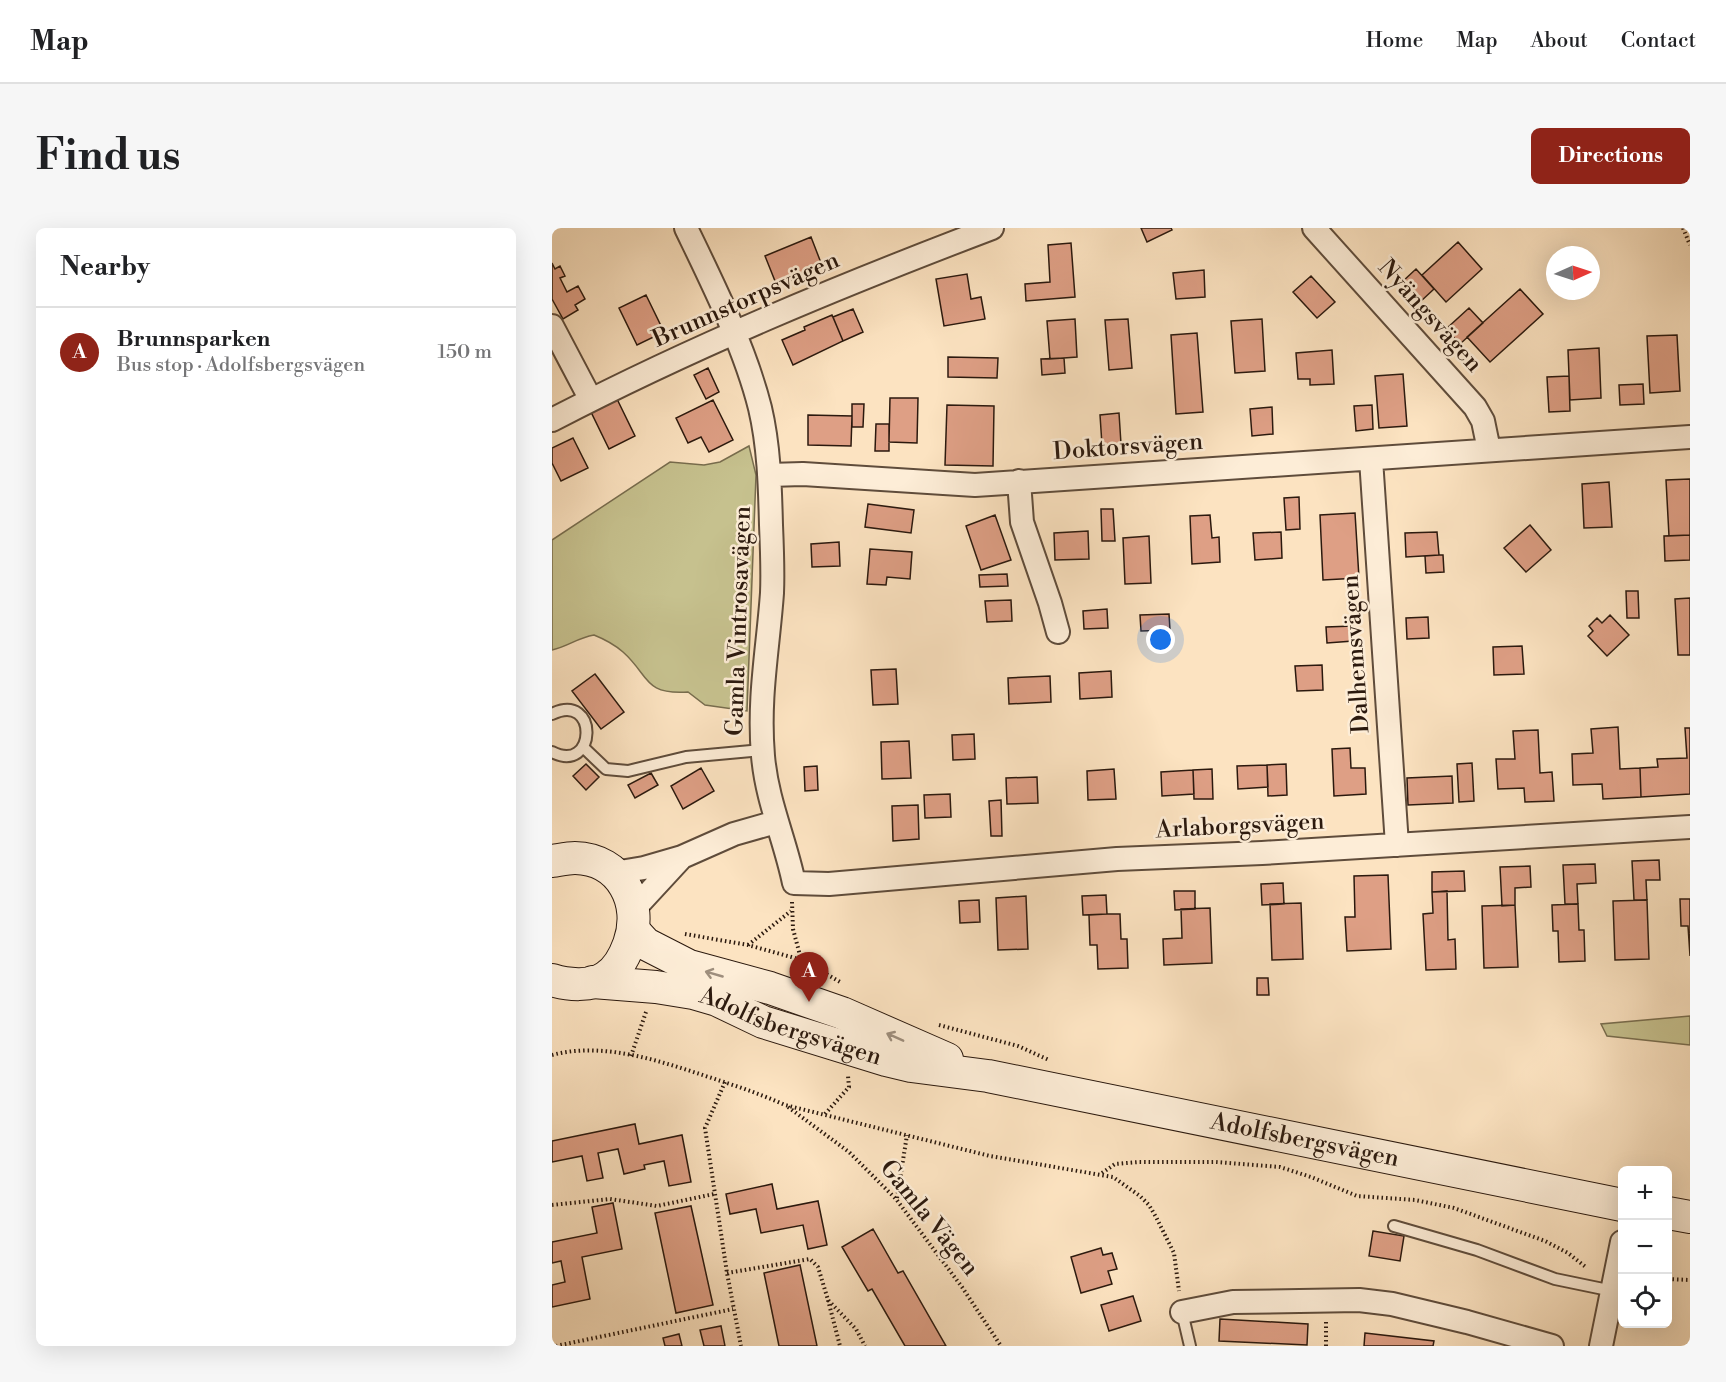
<!DOCTYPE html>
<meta charset="utf-8">
<style>
:root{--surface:#fff;--page:#f6f6f6;--text:#202124;--muted:#757577;--line:#e0e0e0;--accent:#8f2418}
body{margin:0;font-family:"Libre Bodoni",serif;background:var(--page);color:var(--text)}
.controls{position:absolute;right:18px;bottom:18px;display:grid;overflow:hidden;border-radius:9px;box-shadow:0 6px 24px #0002}
.controls button{width:54px;height:54px;display:grid;place-items:center;padding:0;border:0;border-bottom:2px solid var(--line);background:var(--surface);color:var(--text);font:30px sans-serif}
.compass{position:absolute;left:994px;top:18px;width:54px;height:54px;border-radius:50%;background:var(--surface);box-shadow:0 6px 24px #0002;rotate:87deg}
.you{position:absolute;left:609px;top:412px;width:21px;height:21px;margin:-15px;border:4px solid #fff;border-radius:50%;background:#1a73e8;box-shadow:0 0 0 9px #1a73e833}
.badge{display:grid;place-items:center;width:39px;height:39px;border-radius:50%;background:var(--accent);color:#fff;font-size:20px;font-weight:700}
.pin{position:absolute;translate:-50% -50px;filter:drop-shadow(0 2px 3px #0008)}
.pin::after{content:'';position:absolute;top:32px;width:21px;height:18px;background:inherit;clip-path:polygon(0 0,100% 0,50% 100%)}
.list{margin:0;padding:0;list-style:none}
h2{display:flex;justify-content:space-between;align-items:center;height:78px;margin:0;padding:0 24px;font-size:26px}
h2 small{font-size:20px;font-weight:400;color:var(--muted)}
.list li{display:grid;grid-template-columns:39px 1fr auto;gap:18px;align-items:center;box-sizing:border-box;height:90px;padding:0 24px;border-top:2px solid var(--line)}
.list b{display:block;font-size:22px;white-space:nowrap}
.list p{margin:0;font-size:20px;white-space:nowrap;color:var(--muted)}
.list em{font-size:20px;font-style:normal;color:var(--muted)}
.icon{flex:none;width:33px;height:33px;fill:none;stroke:currentColor;stroke-width:2;stroke-linecap:round;stroke-linejoin:round}
.map{position:relative;flex:none;width:1138px;height:1118px;overflow:hidden;border-radius:9px}
header{display:flex;align-items:center;gap:36px;box-sizing:border-box;height:84px;padding:0 30px;background:var(--surface);border-bottom:2px solid var(--line)}
header strong{font-size:28px}
nav{display:flex;gap:33px;margin-inline-start:auto;font-size:21px}
.intro{display:flex;align-items:center;justify-content:space-between;box-sizing:border-box;height:144px;padding:0 36px}
h1{margin:0;font-size:42px}
.button{padding:15px 27px;border-radius:9px;background:var(--accent);color:#fff;font-size:21px;font-weight:700}
main{display:flex;gap:36px;padding:0 36px}
aside{flex:1;background:var(--surface);border-radius:9px;box-shadow:0 6px 24px #0002}
.map>svg:first-child{display:block}
.green{fill:#c6c18e;stroke:#786d4e;stroke-width:1.5}
.building{fill:#de9f85;stroke:#2b190e;stroke-width:1.5}
.lines{fill:none;stroke-linecap:round;stroke-linejoin:round}
.service-casing{stroke:#5f4c3b;stroke-width:14}
.minor-casing{stroke:#5f4c3b;stroke-width:26}
.secondary-casing{stroke:#2b190e;stroke-width:34}
.path{stroke:#2b190e;stroke-width:4;stroke-dasharray:1.5 3;stroke-linecap:butt}
.service{stroke:#fdedd7;stroke-width:10}
.minor{stroke:#fdedd7;stroke-width:22}
.secondary{stroke:#fdedd7;stroke-width:32}
.oneway{stroke:#9e8e7d}
.labels{text-anchor:middle;dominant-baseline:central;stroke-width:5;stroke-linejoin:round;paint-order:stroke}
.street-label{font-size:24px;fill:#2b190e;stroke:#fdedd7}
</style>
<header>
<strong>Map</strong>
<nav><a>Home</a><a>Map</a><a>About</a><a>Contact</a></nav>
</header>
<div class="intro"><h1>Find us</h1><a class="button">Directions</a></div>
<main>
<aside>
<h2>Nearby<small></small></h2>
<ul class="list">
<li><span class="badge">A</span><div><b>Brunnsparken</b><p>Bus stop · Adolfsbergsvägen</p></div><em>150 m</em></li>
</ul>
</aside>
<div class="map">
<svg width="1138" height="1118" viewBox="0 0 1138 1118">
<rect width="100%" height="100%" fill="#fce3c1"/>
<filter id="stains"><feTurbulence type="fractalNoise" baseFrequency=".00333" numOctaves="4"/><feColorMatrix values="0 0 0 0 .2 0 0 0 0 .09 0 0 0 0 .02 0 0 0 .5 -.17"/></filter>
<radialGradient id="worn" r=".72"><stop offset=".6" stop-color="#630" stop-opacity="0"/><stop offset="1" stop-color="#630" stop-opacity=".3"/></radialGradient>
<path class="green" d="M197 218 204 247 195 483 153 477 136 464C91 467 98 448 71 424 63 417 52 411 42 407 25 410 17 418 0 422V312L118 234 152 237 168 234Z
M1138 788V817L1055 808 1049 796Z"/>
<path class="building" d="M589 0H619L620 2 595 14Z
M259 9 271 40 225 58 213 28Z
M906 14 930 41 894 74 870 47Z
M519 15 523 69 474 73 473 56 498 54 496 17Z
M0 35 3 41 8 38 13 48 8 50 15 64 26 58 33 71 23 77 26 82 11 91 0 71Z
M864 41 882 61 868 74 850 54Z
M652 42 653 69 624 71 621 45Z
M415 46 419 71 429 69 433 91 392 98 384 51Z
M759 48 783 74 765 90 741 64Z
M968 61 991 86 938 134 915 109Z
M94 67 112 104 85 117 67 80Z
M917 80 931 95 908 116 894 101Z
M301 81 311 104 291 113 281 89Z
M280 87 291 113 241 137 230 112 253 102 252 99Z
M523 91 525 129 498 131 495 93Z
M576 91 580 140 557 142 553 92Z
M710 91 713 143 683 145 679 93Z
M645 105 651 184 624 186 619 107Z
M1125 107 1128 163 1098 165 1095 108Z
M1047 120 1049 170 1018 172 1016 122Z
M780 122 782 156 758 157V151H746L744 125Z
M396 129 446 130 445 150 396 149Z
M512 130 513 145 490 147 489 131Z
M156 140 167 164 154 171 142 147Z
M851 146 855 198 827 200 823 148Z
M1017 148 1018 183 997 184 995 149Z
M1091 156 1092 176 1068 177 1067 157Z
M338 170H366L365 215 337 214Z
M65 171 83 208 57 221 39 184Z
M161 172 181 212 157 224 149 209 136 215 124 190Z
M300 176H312L311 199H300Z
M395 177 442 178 441 238 393 237Z
M820 177 821 201 804 203 802 178Z
M720 179 721 206 700 208 698 181Z
M567 185 569 216 550 217 548 187Z
M256 187 300 188 299 218 256 217Z
M324 196H337V223H323Z
M21 210 36 240 9 253 0 235V220Z
M1138 251V307L1117 308 1114 252Z
M1057 254 1060 299 1032 300 1030 256Z
M747 269 748 301 734 302 732 270Z
M316 276 362 282 359 305 313 299Z
M549 281H561L563 313H550Z
M803 285 807 350 771 352 768 287Z
M443 287 459 332 429 342 414 298Z
M658 287 660 310 667 309 668 334 640 336 638 288Z
M978 297 999 322 974 344 952 320Z
M536 303 537 331 503 332 502 305Z
M729 304 730 330 703 332 701 305Z
M885 304 887 327 854 329 853 305Z
M1138 307V332L1113 333 1112 308Z
M597 308 599 355 573 356 571 310Z
M287 314 288 338 260 339 259 316Z
M318 321 360 324 358 351 335 349 334 357 315 356Z
M887 327H891L892 344 874 345 873 328Z
M455 346 456 358 428 359 427 347Z
M1074 363H1086L1087 390H1075Z
M1138 370V427H1126L1123 371Z
M459 372 460 393 435 394 433 373Z
M555 381 556 400 532 401 531 383Z
M617 386 618 402 589 403 588 387Z
M1058 387 1077 407 1055 428 1036 408 1041 403 1037 398 1045 390 1050 395Z
M876 389 877 410 855 411 854 390Z
M801 398V413L775 415 774 399Z
M970 418 972 446 942 447 941 419Z
M770 437 771 462 745 463 743 438Z
M344 441 346 476 321 477 319 442Z
M559 443 560 469 528 471 527 445Z
M43 446 72 484 49 501 20 463Z
M498 448 499 474 457 476 456 450Z
M1066 499 1068 541 1088 540 1089 569 1051 571 1050 556 1021 557 1020 526 1041 525 1039 501Z
M1133 500H1138V566L1089 569 1088 540 1106 539 1105 531 1135 530Z
M986 502 988 545 1000 544 1002 573 973 574 972 560 946 561 944 531H963L961 503Z
M422 506 423 531 401 532 400 507Z
M357 513 359 550 330 551 329 514Z
M798 520 799 540H813L814 566 782 568 780 521Z
M920 535 922 573 907 574 905 536Z
M34 536 47 549 34 562 21 548Z
M734 536 735 567 716 568 715 537Z
M715 537 716 559 686 561 685 538Z
M265 538 266 562 253 563 252 539Z
M149 540 162 563 131 581 119 558Z
M562 541 564 571 536 572 535 543Z
M660 541 661 571H642L641 542Z
M641 542 642 566 610 568 609 544Z
M99 545 106 557 83 570 76 557Z
M900 548 901 575 856 577 855 550Z
M485 549 486 575 455 576 454 550Z
M398 566 399 589 373 590 372 567Z
M449 572 450 608H439L437 573Z
M366 577 367 611 341 613 340 578Z
M1107 632 1108 652H1094L1095 672H1082L1080 633Z
M1043 636 1044 655 1025 656 1026 676H1013L1011 637Z
M978 638 979 659 963 660V677L950 678 948 639Z
M912 643 913 663 880 664V644Z
M836 647 839 721 795 723 793 689H803L802 648Z
M731 655 732 676 710 677 709 656Z
M622 663H643V681L623 682Z
M895 663 896 712 903 711 904 741 874 742 871 686 881 685 880 664Z
M554 667 555 686 531 687 530 668Z
M474 668 476 721 446 722 444 670Z
M1128 671H1138V728L1136 698H1129Z
M427 672 428 694 408 695 407 673Z
M1095 672 1097 731 1063 732 1061 673Z
M749 675 751 731 720 732 718 676Z
M1026 676 1027 702H1032L1033 733 1007 734 1006 703H1001L1000 677Z
M963 677 966 739 932 740 930 678Z
M658 680 660 735 612 737 611 711 630 710 629 681Z
M555 686H568L569 711H575L576 740 546 741 545 717H538L537 687Z
M705 750H716L717 767H705Z
M83 896 87 916 130 907 139 954 117 958 112 933 92 937 93 941 72 946 66 921 46 925 51 950 35 953 30 928 0 934V913Z
M220 956 225 981 266 973 275 1017 256 1021 251 997 209 1005 204 981 178 986 174 966Z
M61 975 70 1021 30 1029 38 1071 0 1079V1057L13 1054 9 1033 0 1035V1014L45 1005 40 979Z
M139 978 161 1077 124 1085 103 985Z
M321 1001 346 1045 351 1043 394 1118H353L320 1061 316 1063 290 1019Z
M821 1003 852 1008 848 1033 817 1028Z
M549 1020 551 1027 560 1025 565 1041 556 1043 560 1056 529 1065 519 1029Z
M248 1037 265 1118H227L212 1045Z
M581 1068 589 1093 557 1103 549 1077Z
M668 1091 756 1096 755 1117 667 1113Z
M169 1098 173 1118H152L148 1102Z
M813 1105 882 1113 881 1118H812Z
M127 1106 130 1118H113L111 1110Z"/>
<g class="lines">
<g class="service-casing">
<path id="service" d="M0 486C47 463 45 547 0 524
M31 519 54 541 76 543 134 529 210 522
M842 998 925 1022 1003 1051 1061 1063
M630 1084 638 1118"/>
</g>
<g class="minor-casing">
<path id="minor" d="M134 0C161 56 193 120 208 180 217 218 218 258 219 297 220 320 221 343 220 365 216 421 206 470 211 528 215 574 233 611 242 655L277 656 565 631 710 625 1138 599
M762 0 923 179 931 193 937 222
M0 98 39 172
M0 192C142 118 290 57 440 0
M819 231 845 617
M217 247 251 246 423 257 1138 209
M467 253 470 294 498 375 506 404
M62 645 92 640 130 629 182 606 224 594
M82 681 130 629
M630 1084 681 1074 807 1072 840 1076 915 1094 1000 1118
M1049 1118 1070 1014"/>
</g>
<g class="secondary-casing">
<g id="secondary">
<path d="M0 633C7 632 16 630 23 630 69 631 92 675 77 716 73 727 65 742 54 749 40 759 15 757 0 752"/>
<path d="M82 703 94 716 137 738 218 760 290 785 395 831"/>
<path id="s1" d="M41 754 104 759 141 765 165 772 211 794 334 832 359 838 436 848 1070 977"/>
<path d="M1116 985 1138 989"/>
</g>
</g>
<path class="path" d="M1131 0 1138 17
M240 674 241 701 249 731
M133 706 196 717 250 732 290 755
M196 717 239 683
M387 797 466 818 497 832
M0 827C56 812 119 837 172 854 193 861 213 868 233 877L438 928 561 949 588 968 597 977 604 989 622 1025 627 1063
M79 828 94 784
M173 854 153 900 175 1045 189 1118
M236 879 297 924 344 971 410 1059 449 1118
M273 886 297 859 296 848
M550 945 563 936 587 934H664L728 939 759 949 805 968 863 972 902 980 993 1013 1016 1025 1035 1040
M345 970 355 907
M0 977 58 971 105 978 162 966
M175 1045 258 1031 266 1039 276 1072 304 1101 313 1118
M1116 1051 1138 1052
M276 1072 288 1118
M774 1094V1118
M4 1118 181 1081"/>
<use href="#service" class="service"/>
<use href="#minor" class="minor"/>
<use href="#secondary" class="secondary"/>
</g>
<defs><path id="oneway-shaft" d="M-6 0H5M1.5-3L5.5 0L1.5 3" fill="none" stroke-width="1.6" stroke-linecap="round" stroke-linejoin="round" transform="scale(1.5)"/></defs>
<g class="oneway">
<use href="#oneway-shaft" transform="translate(162 746) rotate(-164)"/>
<use href="#oneway-shaft" transform="translate(343 809) rotate(-156)"/>
</g>
<g class="labels">
<g class="street-label">
<text transform="translate(194 72) rotate(-24)">Brunnstorpsvägen</text>
<text transform="translate(878 88) rotate(48)">Nyängsvägen</text>
<text transform="translate(576 219) rotate(-4)">Doktorsvägen</text>
<text transform="translate(187 393) rotate(-88)">Gamla Vintrosavägen</text>
<text transform="translate(804 426) rotate(-94)">Dalhemsvägen</text>
<text transform="translate(688 598) rotate(-3)">Arlaborgsvägen</text>
<text stroke="none"><textPath href="#s1" startOffset="204">Adolfsbergsvägen</textPath></text>
<text stroke="none"><textPath href="#s1" startOffset="732">Adolfsbergsvägen</textPath></text>
<text transform="translate(377 990) rotate(51)">Gamla Vägen</text>
</g>
</g>
<rect width="100%" height="100%" filter="url(#stains)"/>
<rect width="100%" height="100%" fill="url(#worn)"/>
</svg>
<div class="controls">
<button>+</button>
<button>−</button>
<button><svg class="icon" aria-label="locate" viewBox="0 0 24 24"><circle cx="12" cy="12" r="6"/><path d="M12 2v4M12 18v4M2 12h4M18 12h4"/></svg></button>
</div>
<svg class="compass" viewBox="-18 -18 36 36"><path d="M0-13l5 13h-10z" fill="#e53935"/><path d="M0 13l5-13h-10z" fill="#757577"/></svg>
<div class="you"></div>
<div class="pin badge" style="left:257px;top:774px">A</div>
</div>
</main>
